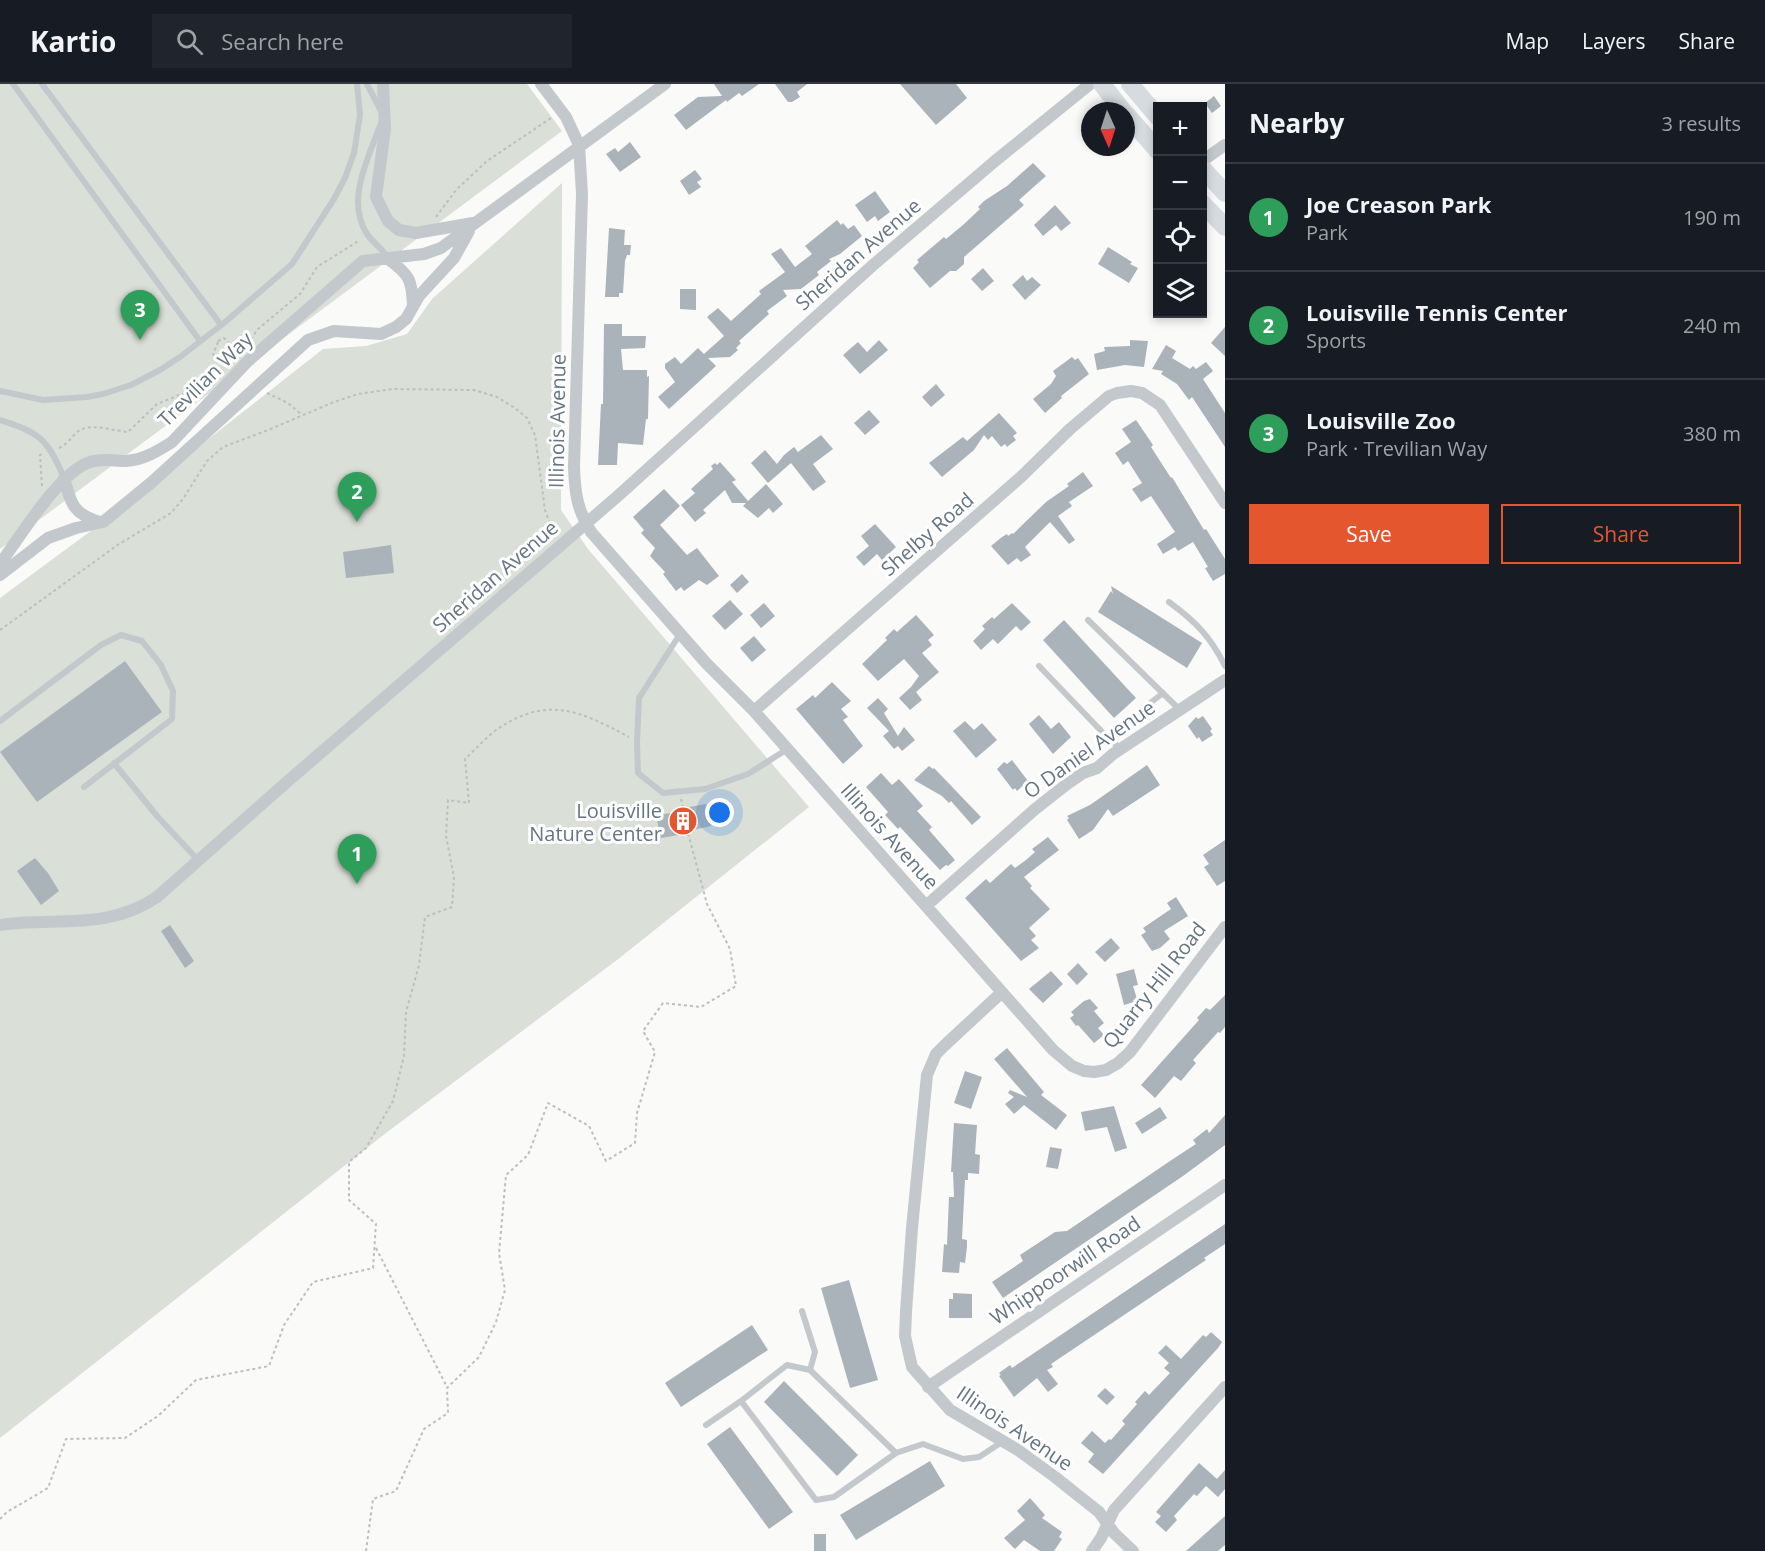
<!DOCTYPE html>
<meta charset="utf-8">
<style>
:root{--surface:#171b24;--page:#20242c;--text:#f1f3f6;--muted:#9ea1a6;--line:#363941;--accent:#e4572e}
body{margin:0;font-family:"Open Sans",sans-serif;background:var(--page);color:var(--text)}
.controls{position:absolute;right:18px;top:18px;display:grid;overflow:hidden;border-radius:0px;box-shadow:0 3px 9px #0003}
.controls button{width:54px;height:54px;display:grid;place-items:center;padding:0;border:0;border-bottom:2px solid var(--line);background:var(--surface);color:var(--text);font:30px sans-serif}
.compass{position:absolute;left:1081px;top:18px;width:54px;height:54px;border-radius:50%;background:var(--surface);box-shadow:0 3px 9px #0003;rotate:177deg}
.you{position:absolute;left:720px;top:729px;width:21px;height:21px;margin:-15px;border:4px solid #fff;border-radius:50%;background:#1a73e8;box-shadow:0 0 0 9px #1a73e833}
.badge{display:grid;place-items:center;width:39px;height:39px;border-radius:50%;background:var(--accent);color:#fff;font-size:20px;font-weight:700}
.pin{position:absolute;translate:-50% -50px;filter:drop-shadow(0 2px 3px #0008)}
.pin::after{content:'';position:absolute;top:32px;width:21px;height:18px;background:inherit;clip-path:polygon(0 0,100% 0,50% 100%)}
.list{margin:0;padding:0;list-style:none}
h2{display:flex;justify-content:space-between;align-items:center;height:78px;margin:0;padding:0 24px;font-size:26px}
h2 small{font-size:20px;font-weight:400;color:var(--muted)}
.list li{display:grid;grid-template-columns:39px 1fr auto;gap:18px;align-items:center;box-sizing:border-box;height:108px;padding:0 24px;border-top:2px solid var(--line)}
.list b{display:block;font-size:22px;white-space:nowrap}
.list p{margin:0;font-size:20px;white-space:nowrap;color:var(--muted)}
.list em{font-size:20px;font-style:normal;color:var(--muted)}
.actions{display:flex;gap:12px;padding:18px 24px}
.actions a{flex:1;padding:14px 0;border:2px solid var(--accent);border-radius:0px;text-align:center;font-size:21px;color:var(--accent)}
.actions .main{background:var(--accent);color:#fff}
.icon{flex:none;width:33px;height:33px;fill:none;stroke:currentColor;stroke-width:2;stroke-linecap:round;stroke-linejoin:round}
.map{position:relative;flex:none;width:1225px;height:1467px;overflow:hidden}
header{display:flex;align-items:center;gap:36px;box-sizing:border-box;height:84px;padding:0 30px;background:var(--surface);border-bottom:2px solid var(--line)}
header strong{font-size:28px}
nav{display:flex;gap:33px;margin-inline-start:auto;font-size:21px}
.search{width:420px;height:54px;background:var(--page);display:flex;align-items:center;gap:15px;box-sizing:border-box;padding:0 21px;border-radius:0px;color:var(--muted);font-size:22px}
main{display:flex}
aside{flex:1;background:var(--surface)}
.map>svg:first-child{display:block}
.green{fill:#dadfd7}
.building{fill:#aab3b9}
.lines{fill:none;stroke-linecap:round;stroke-linejoin:round}
.path{stroke:#bbbfc2;stroke-width:2;stroke-dasharray:3 3;stroke-linecap:butt}
.lane{stroke:#c3c8cc;stroke-width:6}
.street{stroke:#c3c8cc;stroke-width:12}
.secondary{stroke:#d6dbdf;stroke-width:18}
.labels{text-anchor:middle;dominant-baseline:central;stroke-width:6;stroke-linejoin:round;paint-order:stroke}
.street-label{font-size:20px;fill:#657683;stroke:#fff}
.poi-label{font-size:20px;fill:#657683;stroke:#fff;text-anchor:end}
</style>
<header>
<strong>Kartio</strong>
<div class="search"><svg class="icon" aria-label="search" viewBox="0 0 24 24"><circle cx="10" cy="10" r="6"/><path d="M15 15l6 6"/></svg>Search here</div>
<nav><a>Map</a><a>Layers</a><a>Share</a></nav>
</header>
<main>
<div class="map">
<svg width="1225" height="1467" viewBox="0 0 1225 1467">
<rect width="100%" height="100%" fill="#fafaf8"/>
<path class="green" d="M0 0H527L562 47 0 465Z
M562 99 561 426 588 465 809 723 617 876 386 1049 0 1354V514L103 438 323 265 366 262 407 250 432 215Z"/>
<path class="building" d="M714 0H759L742 12 739 9 727 18 726 16 686 46 674 31 698 13 722 12Z
M775 0H807L797 8 800 13 792 18H788Z
M900 0H956L967 14 936 41Z
M1214 12 1221 22 1212 29 1205 19Z
M630 58 641 73 620 88 606 70 615 64 618 68Z
M1033 79 1046 92 1019 116 1024 121 964 173V180L956 187H950L930 204 913 184 919 178 917 176 944 153 946 155 963 141 980 125 978 123 984 117 1007 102Z
M695 86 702 95 697 98 701 103 689 111 680 97Z
M875 107 890 128 878 137 875 132 867 138 855 121Z
M1055 121 1071 139 1061 147 1056 141 1043 152 1034 141Z
M837 136 841 141 843 139 848 145 854 141 862 152 840 170 829 175 831 177 817 188 819 191 801 205 783 206 787 212 767 227 769 230 739 257 741 259 736 264 738 266 730 273 708 274 716 282 669 325 658 313 675 298 665 284V280L675 273 681 280 698 264 704 270 724 252 707 233 718 224 731 237 761 210 759 207 785 188 771 170 781 164 795 183 812 170 805 162Z
M609 144 625 146 624 161H631L630 171H627L625 177 623 209H619V213H605Z
M1108 163 1132 178 1130 180 1138 184 1129 199 1098 180Z
M983 184 994 197 982 207 971 195Z
M1023 191 1027 197 1032 193 1041 201 1025 216 1012 201Z
M680 205H696V226L680 225Z
M604 240H622V252H646L645 264 621 265 623 286H647V293L649 292 648 335H646L643 361 618 359 617 381H598L601 320H603Z
M1225 243V272L1211 259Z
M879 256 888 266 860 290 843 271 858 258 867 268Z
M1130 256 1148 257 1144 283 1125 281 1097 286 1094 270 1105 267 1104 263 1130 262Z
M1166 261 1176 267 1172 274 1190 285 1193 282 1196 285 1206 278 1213 287 1203 295 1225 329V363L1192 313 1189 316 1177 300 1161 290 1163 287 1152 285Z
M1072 273 1075 276 1078 274 1089 290 1061 312 1062 314 1045 329 1033 315 1051 300 1056 292 1053 287Z
M936 300 945 311 931 323 922 313Z
M869 326 880 338 865 351 854 339Z
M999 329 1017 349 1013 352 1016 356 1007 363 1005 360 1001 363 992 352 988 356 984 351 974 366 942 393 929 379 963 353 967 357Z
M1136 336 1153 361 1151 363 1171 394 1172 393 1204 446 1206 445 1225 475V490L1213 497 1205 484 1208 483 1193 458 1178 467 1175 463 1163 470 1157 460 1175 448 1151 412 1141 418 1132 405 1142 399 1128 377 1123 381 1115 369 1131 358 1122 345Z
M821 351 833 365 813 380 826 398 813 407 791 379 768 399 751 379 765 366 777 380 784 371 794 363 798 368Z
M720 378 736 396 732 398 748 417 766 400 783 420 773 429 769 424 758 434 743 422 746 419H732L725 406 703 426 706 429 695 438 681 421 695 409 691 405 713 385 711 382 715 379 717 381Z
M1083 388 1093 402 1069 418 1072 422 1058 432 1075 456 1069 460 1050 438 1025 463 1031 471 1021 478 1017 474 1008 481 991 462 1002 453 1007 450 1008 452 1012 449 1013 450 1046 418 1069 402 1067 400Z
M664 405 680 422 660 441 687 471 697 464 719 492 707 501 699 496 684 507 681 503 676 507 663 490 665 488 650 472 655 464 641 449 644 446 633 433Z
M875 440 896 463 882 476 877 470 864 482 856 473 869 462 861 452Z
M391 461 394 489 346 494 343 468Z
M742 490 749 498 737 509 730 501Z
M1111 502 1202 559 1187 584 1098 528 1111 507 1113 510Z
M730 516 743 530 725 546 712 532Z
M764 519 775 532 761 544 750 531Z
M1012 519 1031 538 1021 547 1016 542 998 560 993 555 981 566 973 557 985 545 982 542 992 533 994 535Z
M916 531 934 551 928 556 932 561 922 569 939 588 916 608 922 616 910 626 899 614 911 603 919 592 904 575 878 597 862 580 887 556 885 554 894 545 897 548Z
M1064 536 1136 614 1114 634 1043 556Z
M754 552 766 566 752 578 740 564Z
M125 577 162 628 37 718 0 668Z
M832 598 851 617 841 625 848 633 843 636 863 662 843 680 796 625 813 611 815 614Z
M878 614 888 625 884 629 898 652 904 643 915 656 902 667 898 662 894 665 883 652 889 647 867 624Z
M1039 631 1051 645 1059 638 1071 653 1053 670 1029 640Z
M1203 632 1212 645 1210 647 1213 651 1202 658 1199 653 1197 655 1188 642 1196 633 1198 635Z
M965 637 974 646 982 639 997 656 976 674 953 647Z
M1012 676 1028 697 1017 707 1015 704 1013 706 997 685 1004 678 1007 680Z
M1147 681 1160 701 1113 732 1108 725 1093 746 1079 755 1067 736 1069 734 1067 732 1090 721Z
M929 682 933 685 934 684 981 733 972 741 951 717 949 719 942 712 914 696Z
M881 689 892 701 899 695 923 722 917 727 932 743 929 746 955 776 948 782 946 781 940 786 900 743 898 745 885 731 888 728 866 703Z
M706 720 711 742 693 746 694 748 685 750 661 754 656 732 674 728 673 726Z
M1048 753 1059 766 1024 793 1032 802 1030 804 1050 825 1029 844 1036 852 1031 856 1039 864 1021 877 965 814 986 795 990 799 1011 780 1015 784 1026 776 1035 768 1032 765Z
M1225 756V797L1217 802 1204 783 1209 780 1203 771Z
M35 774 48 789 59 807 41 821 17 787Z
M1176 813 1188 832 1164 847 1170 855 1160 864 1152 867 1141 851 1146 848 1143 844 1171 825 1167 819Z
M170 841 194 877 185 884 161 847Z
M1111 854 1120 864 1105 878 1095 868Z
M1078 879 1088 890 1077 901 1067 890Z
M1134 885 1138 901 1133 902 1137 915 1133 916 1134 918 1124 921 1116 890Z
M1051 887 1063 900 1043 919 1029 905Z
M1225 911V943L1220 949 1218 948 1193 976 1196 979 1181 997 1174 992 1155 1014 1141 1001 1199 936 1197 934 1206 924 1210 926Z
M1090 915 1098 924 1094 927 1104 939 1098 944 1104 951 1094 959 1078 941 1076 942 1070 934 1074 931 1071 928 1084 917Z
M1007 964 1044 1008 1041 1011 1067 1031 1056 1046 1024 1021 1014 1030 1005 1020 1014 1013 1008 1009 1010 1006 1027 1013 994 975Z
M965 987 982 993 971 1025 954 1019Z
M1114 1022 1127 1064 1115 1068 1107 1043 1085 1047 1081 1028Z
M1160 1023 1167 1034 1142 1050 1135 1039Z
M1225 1031V1061L1183 1092 1003 1214 992 1198 1023 1177 1020 1171 1055 1148 1067 1147 1173 1075 1196 1060 1193 1056 1207 1045 1209 1049Z
M954 1039 977 1041 975 1070 980 1071 979 1090 968 1089V1096H965L962 1155 967 1156V1163L965 1179 960 1178 959 1189 942 1188 944 1160 947 1161 949 1113H954L953 1088H951Z
M1050 1063 1062 1065 1058 1085 1046 1083Z
M1225 1140V1160L1204 1174 1206 1176 1051 1280 1053 1283 1047 1286 1058 1300 1048 1308 1037 1294 1014 1313 999 1292 1001 1291 999 1289 1010 1281 1012 1284Z
M849 1196 878 1296 850 1304 821 1204Z
M953 1209 972 1210V1234H949V1215H953Z
M752 1241 768 1266 681 1323 665 1299Z
M1211 1248 1222 1258 1218 1264 1103 1390 1088 1378 1094 1370 1081 1359 1092 1347 1105 1359 1109 1355 1111 1356 1125 1340 1122 1337 1137 1320 1135 1318 1145 1307 1149 1311 1170 1289 1164 1284 1169 1279 1158 1269 1166 1261 1181 1275 1203 1251 1206 1253Z
M784 1297 858 1371 837 1392 764 1318Z
M1105 1304 1115 1313 1107 1321 1097 1312Z
M730 1343 793 1428 769 1445 707 1360Z
M930 1377 945 1402 856 1456 840 1431Z
M1199 1379 1217 1395 1225 1386V1405L1218 1413 1206 1402 1197 1412 1194 1410 1174 1432 1177 1436 1166 1448 1155 1438 1161 1432 1156 1428Z
M1030 1414 1045 1431 1042 1434 1062 1448 1059 1453 1062 1455 1054 1467H1040L1024 1456 1015 1465 1004 1454 1025 1436 1017 1427Z
M1225 1432V1461L1218 1467H1186Z
M814 1450H826V1467H814Z"/>
<g class="lines">
<path class="path" d="M436 133 456 106 487 77 551 34
M218 257 224 254 238 268
M218 258 213 270 224 282
M247 260 258 245 300 210 317 183 360 156
M267 309 288 319 302 331
M59 364C70 359 74 348 82 345 95 340 114 347 128 348L157 320 207 300
M42 402 40 371 43 370
M0 546 119 460 171 429 183 415 207 377 223 363 268 346 334 318 358 310 393 305 474 306 497 313 515 324 527 334 535 351 545 426 549 437 557 449
M681 715 683 724
M376 1164 447 1303
M0 1435 7 1428 48 1404 66 1355 125 1354 158 1332 196 1296 269 1282 284 1241 313 1198 373 1184 376 1140 349 1116V1078L366 1064 393 1017 404 972 406 928 419 881 425 833 452 823 454 793 446 752 448 716 469 719 465 675C476 665 487 652 499 644 549 611 582 628 629 653
M366 1467 373 1415 396 1407 424 1345 448 1329 447 1304 479 1273 496 1238 505 1206 499 1169 506 1091 528 1071 548 1019 589 1042 606 1077 635 1059 637 1029 655 968 643 947 663 919 701 923 736 902 730 865 707 820 688 749"/>
<path class="lane" d="M13 0 200 257
M42 0 221 241
M367 0 381 27
M381 39C369 73 345 116 367 150 373 159 383 165 388 174
M0 307 43 316 87 313 103 310 131 301 160 286 180 273 224 239 292 180 334 115 345 94 354 69 360 31 357 0
M0 336C40 348 48 356 64 394
M1169 518C1196 538 1210 552 1225 582
M1088 536 1180 626
M680 550 639 614 637 658 638 689 663 709 705 705 748 690 786 666
M1039 582 1107 653
M0 637 101 561 121 551 142 557 161 581 173 607 172 635 84 703
M1121 665 1107 653 1163 609
M114 679 157 732 198 776
M802 1227 815 1268 810 1286
M706 1341 741 1317
M896 1369 834 1413 816 1416 741 1317 787 1281 810 1286 896 1369 923 1360 963 1375 979 1373 1002 1358"/>
<path class="street" d="M383 0 385 45 376 113 388 137 399 146 416 149 473 139
M541 0 566 33 579 61 582 110 574 383C575 410 577 425 591 448L706 579 754 627 1053 966 1072 982 1084 987 1094 988 1106 986 1118 979 1130 968 1225 843
M1202 77 1225 61
M388 175C410 191 412 196 413 222
M64 394C71 420 73 430 100 438
M0 480C19 454 60 387 90 378 102 374 114 377 126 377 143 376 158 367 172 358L247 278 363 177 424 170 441 164 665 0
M0 491 48 454 76 444 103 438 152 398 308 256 334 247 381 250 396 243 406 235 419 212 454 174 469 147
M754 627 1022 392 1070 345 1109 312 1117 309 1131 307 1142 309 1160 321 1225 419
M927 821 1034 726 1067 700 1083 689 1097 684 1113 670 1225 596
M0 841C56 833 107 847 157 813L288 697 619 411 872 182 995 77 1090 0
M1001 909 945 961 936 970 927 991 912 1144 906 1228 905 1252 912 1283 950 1326 1018 1366 1055 1393 1099 1428 1114 1449 1133 1467
M928 1303 1225 1101
M1092 1467 1101 1454 1114 1426 1225 1303"/>
<path class="secondary" d="M1102 0 1123 27
M1130 0 1158 33
M1126 30 1158 67
M1202 84 1225 109
M1202 119 1225 143"/>
</g>
<defs>
<g id="building-disc" transform="scale(1.5)"><circle r="9.5" fill="#e4572e" stroke="#fff"/><path d="M-4-6H4V6H1V3H-1V6H-4ZM-2.5-4.3h1.7v1.8h-1.7ZM.8-4.3h1.7v1.8H.8ZM-2.5-1h1.7V.8h-1.7ZM.8-1h1.7V.8H.8Z" fill="#fff"/></g>
</defs>
<g fill-rule="evenodd">
<use href="#building-disc" x="683" y="737"/>
</g>
<g class="labels">
<g class="street-label">
<text transform="translate(858 170) rotate(-41)">Sheridan Avenue</text>
<text transform="translate(205 295) rotate(-45)">Trevilian Way</text>
<text transform="translate(557 337) rotate(-89)">Illinois Avenue</text>
<text transform="translate(927 450) rotate(-41)">Shelby Road</text>
<text transform="translate(495 492) rotate(-41)">Sheridan Avenue</text>
<text transform="translate(1089 665) rotate(-35)">O Daniel Avenue</text>
<text transform="translate(890 752) rotate(48)">Illinois Avenue</text>
<text transform="translate(1154 901) rotate(-52)">Quarry Hill Road</text>
<text transform="translate(1065 1186) rotate(-34)">Whippoorwill Road</text>
<text transform="translate(1015 1344) rotate(34)">Illinois Avenue</text>
</g>
<g class="poi-label">
<text x="662" y="726">Louisville<tspan x="662" dy="23">Nature Center</tspan></text>
</g>
</g>
</svg>
<div class="controls">
<button>+</button>
<button>−</button>
<button><svg class="icon" aria-label="locate" viewBox="0 0 24 24"><circle cx="12" cy="12" r="6"/><path d="M12 2v4M12 18v4M2 12h4M18 12h4"/></svg></button>
<button><svg class="icon" aria-label="layers" viewBox="0 0 24 24"><path d="M12 4l9 5-9 5-9-5zM3 14l9 5 9-5"/></svg></button>
</div>
<svg class="compass" viewBox="-18 -18 36 36"><path d="M0-13l5 13h-10z" fill="#e53935"/><path d="M0 13l5-13h-10z" fill="#9ea1a6"/></svg>
<div class="you"></div>
<div class="pin badge" style="left:357px;top:800px;background:#2e9e5b">1</div>
<div class="pin badge" style="left:357px;top:438px;background:#2e9e5b">2</div>
<div class="pin badge" style="left:140px;top:256px;background:#2e9e5b">3</div>
</div>
<aside>
<h2>Nearby<small>3 results</small></h2>
<ul class="list">
<li><span class="badge" style="background:#2e9e5b">1</span><div><b>Joe Creason Park</b><p>Park</p></div><em>190 m</em></li>
<li><span class="badge" style="background:#2e9e5b">2</span><div><b>Louisville Tennis Center</b><p>Sports</p></div><em>240 m</em></li>
<li><span class="badge" style="background:#2e9e5b">3</span><div><b>Louisville Zoo</b><p>Park · Trevilian Way</p></div><em>380 m</em></li>
</ul>
<div class="actions"><a class="main">Save</a><a>Share</a></div>
</aside>
</main>
